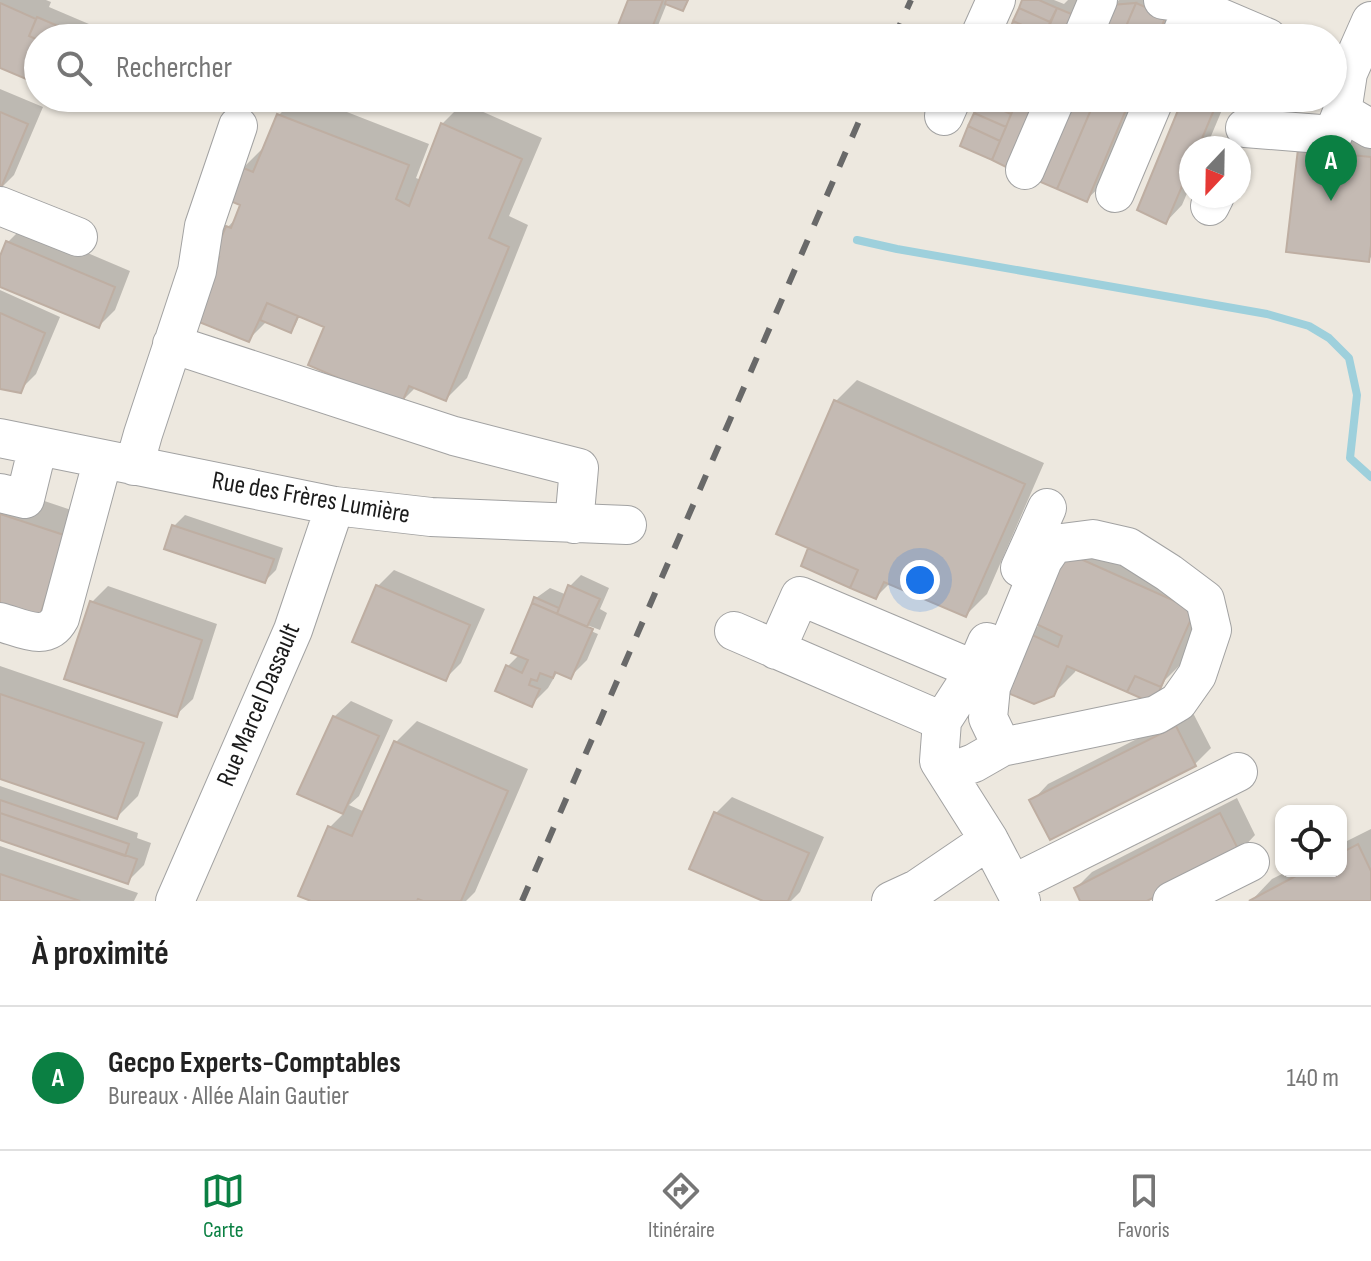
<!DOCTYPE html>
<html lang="fr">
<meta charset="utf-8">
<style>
:root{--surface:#fff;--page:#f6f6f6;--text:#222;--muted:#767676;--line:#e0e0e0;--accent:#0b8043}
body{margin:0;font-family:"Sofia Sans Condensed",sans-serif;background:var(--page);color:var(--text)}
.controls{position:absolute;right:24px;bottom:24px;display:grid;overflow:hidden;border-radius:16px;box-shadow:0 2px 6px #0004}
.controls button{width:72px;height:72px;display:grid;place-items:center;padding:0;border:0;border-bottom:2px solid var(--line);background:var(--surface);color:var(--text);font:40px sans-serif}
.compass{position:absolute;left:1179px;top:136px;width:72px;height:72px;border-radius:50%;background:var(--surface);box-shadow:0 2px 6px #0004;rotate:202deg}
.you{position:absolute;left:920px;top:580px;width:28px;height:28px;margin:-20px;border:6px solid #fff;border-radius:50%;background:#1a73e8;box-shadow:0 0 0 12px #1a73e833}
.badge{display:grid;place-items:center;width:52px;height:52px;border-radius:50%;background:var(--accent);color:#fff;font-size:26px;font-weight:700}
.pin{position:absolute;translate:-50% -66px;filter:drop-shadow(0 2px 4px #0008)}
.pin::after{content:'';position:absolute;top:42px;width:28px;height:24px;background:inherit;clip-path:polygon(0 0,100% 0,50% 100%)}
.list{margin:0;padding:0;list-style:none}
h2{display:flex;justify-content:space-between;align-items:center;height:104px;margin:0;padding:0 32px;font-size:34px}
h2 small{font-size:26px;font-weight:400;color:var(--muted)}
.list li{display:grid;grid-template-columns:52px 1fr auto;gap:24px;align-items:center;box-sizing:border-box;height:144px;padding:0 32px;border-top:2px solid var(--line)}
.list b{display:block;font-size:30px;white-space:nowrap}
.list p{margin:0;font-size:26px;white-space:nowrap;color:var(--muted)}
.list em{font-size:26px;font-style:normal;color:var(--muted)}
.icon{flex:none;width:44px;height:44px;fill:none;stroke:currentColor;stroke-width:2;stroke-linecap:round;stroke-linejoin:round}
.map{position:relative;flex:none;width:1371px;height:901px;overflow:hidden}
.search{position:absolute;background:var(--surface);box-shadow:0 2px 6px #0004;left:24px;right:24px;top:24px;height:88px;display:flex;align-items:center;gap:20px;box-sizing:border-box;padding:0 28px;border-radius:44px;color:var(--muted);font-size:30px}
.sheet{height:248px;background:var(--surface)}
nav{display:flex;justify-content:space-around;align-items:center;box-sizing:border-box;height:112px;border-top:2px solid var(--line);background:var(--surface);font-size:22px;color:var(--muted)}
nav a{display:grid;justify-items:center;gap:4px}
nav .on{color:var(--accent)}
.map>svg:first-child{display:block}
.shadow{fill:#0003}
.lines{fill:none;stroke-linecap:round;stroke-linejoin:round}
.stream{stroke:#9ed0dc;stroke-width:8}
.building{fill:#c4bab3;stroke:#beaea2;stroke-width:2}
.minor-casing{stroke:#a2a2a2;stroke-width:40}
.minor{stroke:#fff;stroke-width:38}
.rail{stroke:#696969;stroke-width:6;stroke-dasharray:16 16;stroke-linecap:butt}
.labels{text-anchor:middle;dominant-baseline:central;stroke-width:6;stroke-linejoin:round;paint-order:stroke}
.street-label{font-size:26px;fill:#1b1b1b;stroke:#fff}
</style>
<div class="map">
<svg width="1371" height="901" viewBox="0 0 1371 901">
<rect width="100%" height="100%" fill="#ede8df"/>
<path class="shadow" d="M0 0H46L51 2 49 7 103 30 100 38H38V82L0 66Z
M630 0H689L682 9 667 3 653 38H615Z
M1025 0H1054L1064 4 1068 0H1092L1079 38H1008Z
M1119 0H1181L1165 38H1099L1113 6Z
M0 89 43 107 14 175 0 189Z
M295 98H311L429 144 416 178 421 180 442 124 463 103 542 138 509 216 528 225 467 378 446 399 416 387 401 402 326 326 300 315 295 326 290 331 267 321 249 339 222 256 228 227 237 217 243 204V168L264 147 279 115Z
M1074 98H1139L1103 184 1086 200Z
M1185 98H1227L1206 148H1191V184L1182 205 1166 222Z
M1350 137 1371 140V257L1368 260 1300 150Z
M24 226 130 271 115 310 99 326 0 284V261L8 242Z
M0 290 60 317 36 374 20 390 0 386Z
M857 380 1044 463 987 594 966 615 891 582 876 597 812 548 836 401Z
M0 486 86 515 60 595 38 616 0 603Z
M185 515 283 548 276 570 265 581 167 548 174 526Z
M1088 532 1215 588 1181 664 1165 680 1158 696 1077 668 1075 672 1053 694 1030 634 1040 624Z
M394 570 485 609 461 663 445 679 378 586Z
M581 575 609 588 600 609 607 613 600 630 587 625 584 628 598 634 587 660 571 676 558 671 548 688 532 704 507 667 520 654 536 598 550 588 567 595 570 586Z
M108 586 217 624 193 699 176 715 92 602Z
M0 666 163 722 138 796 117 817 0 777Z
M351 701 393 720 359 796 349 805 365 812 396 742 417 721 528 769 475 892 466 901H316L330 827 344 813 300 793 334 717Z
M1192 711 1211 748 1195 764 1032 801 1048 784Z
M0 786 138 833 137 838 151 843 144 865 128 881 0 838Z
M732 797 824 837 800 892 791 901H768L716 813Z
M1237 798 1255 835 1239 852 1142 901H1083L1076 888 1092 872Z
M1371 829V901H1251L1272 879 1288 871H1341V844Z
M0 846 138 893 134 901H0Z"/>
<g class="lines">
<path class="stream" d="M857 240 897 249 1267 314 1309 326 1329 338 1349 358 1357 395 1350 458 1371 477"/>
</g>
<path class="building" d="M628 0H663L648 38H613Z
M666 0H688L683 11 665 4Z
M1022 0H1039L1057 8 1050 22 1019 8Z
M0 3 36 19 29 36 38 40V84L0 68Z
M1136 3 1166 16 1157 38H1121Z
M1136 3 1121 38H1097L1111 5Z
M1019 8 1050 22 1045 35 1013 21Z
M1057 8 1081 18 1072 38H1044Z
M37 17 86 38H38V40L29 36Z
M1013 21 1045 35 1044 38H1016L1008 35Z
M981 98H1010L1017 101 1011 114 980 100Z
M1018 98H1045L1012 170 992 160Z
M1071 98H1096L1057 189 1036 180Z
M1096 98H1131L1087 202 1057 189Z
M1183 98H1219L1198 148H1191V165L1166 224 1137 210Z
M980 100 1011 114 1006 127 974 113Z
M0 112 28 124 0 190Z
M974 113 1006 127 1000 141 968 126Z
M277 114 409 165 396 199 409 206 441 123 522 159 489 238 509 247 446 401 409 386 401 405 308 365 324 327 267 303 249 342 194 320 219 257 214 255 226 226 231 228 240 205 228 200 241 167 253 172Z
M968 126 1000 141 992 160 960 146Z
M1298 149 1330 156 1332 153 1371 157V245L1369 262 1286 252Z
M6 241 115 287 99 328 0 287V256Z
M267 303 298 316 291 333 260 320Z
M0 313 45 333 21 393 0 389Z
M834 400 1025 484 966 617 884 582 876 599 850 588 858 570 776 534Z
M0 514 67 536 39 618 0 605Z
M172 525 274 559 265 583 164 549Z
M808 548 858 570 850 588 801 566Z
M1065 552 1195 610 1161 687 1135 676 1127 692 1067 666 1054 696 1034 704 1003 691 1028 633 1058 647 1062 636 1034 623Z
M376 585 470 625 446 681 352 642Z
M568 585 600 599 587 627 557 614Z
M534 597 559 608 557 614 532 603Z
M90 601 202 640 177 717 64 679Z
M532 603 593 629 571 679 555 672 553 678 540 673 537 681 531 679 529 685 540 689 532 707 495 691 506 665 522 673 528 660 511 653Z
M1135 676 1161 687 1154 704 1127 692Z
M0 694 144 743 117 819 0 779Z
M333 716 379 736 343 814 297 794Z
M1176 726 1196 766 1050 840 1029 800Z
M394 741 508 791 461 901H423L418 899 417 901H311L298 896 328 826 352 836Z
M0 800 129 844 125 856 0 813Z
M714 812 809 853 788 901H763L689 869Z
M0 813 137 859 128 884 0 840Z
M1220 813 1240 853 1147 901H1080L1074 888Z
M1358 844 1371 871V901H1249L1305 871H1341V853Z
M0 874 80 901H0Z"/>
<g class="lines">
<g class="minor-casing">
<path id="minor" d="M1163 0 1186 3 1268 38
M1371 21 1348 73 1342 112 1371 129
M979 38 996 0
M1082 38 1098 0
M1180 38 1193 6
M944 116 952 98
M1245 128 1333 135 1342 112
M1025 170 1056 98
M1115 193 1155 98
M0 206 78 237
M1210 206 1215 196
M172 344 454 436 579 468 574 524
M0 438 335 506 431 517 627 525
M134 466 143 434 197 271 204 226 238 126
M0 493 25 499 38 446
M1020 568 1047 508
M0 622C22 628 47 643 60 618L103 459
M734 631 942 721
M987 642 975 670 942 721 939 761 989 840 1021 901
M776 650 800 596 975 670
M947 773 974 763 1002 747 1156 715 1178 702 1197 675 1212 630 1205 600 1169 573 1128 547 1093 539 1054 544 1043 560 991 687 988 718 1002 747
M1013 884 1238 772
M175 901 293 630 335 506
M891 901 917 889 989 840
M1172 901 1250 862"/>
</g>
<use href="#minor" class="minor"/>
<path class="rail" d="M894 38 911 0
M522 901 869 98"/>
</g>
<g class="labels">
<g class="street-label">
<text transform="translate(311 498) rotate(10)">Rue des Frères Lumière</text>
<text transform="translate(259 705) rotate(-67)">Rue Marcel Dassault</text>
</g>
</g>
</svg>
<div class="controls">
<button><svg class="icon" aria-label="locate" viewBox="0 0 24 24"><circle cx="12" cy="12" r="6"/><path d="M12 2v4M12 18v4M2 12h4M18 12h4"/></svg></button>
</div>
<svg class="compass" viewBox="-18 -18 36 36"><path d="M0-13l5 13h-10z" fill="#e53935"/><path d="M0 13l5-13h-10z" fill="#767676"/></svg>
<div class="you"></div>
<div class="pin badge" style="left:1331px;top:201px">A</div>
<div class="search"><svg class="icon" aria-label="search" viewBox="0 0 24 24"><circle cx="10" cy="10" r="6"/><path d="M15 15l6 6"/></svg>Rechercher</div>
</div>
<section class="sheet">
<h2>À proximité<small></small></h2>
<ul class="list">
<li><span class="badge">A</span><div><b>Gecpo Experts-Comptables</b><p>Bureaux · Allée Alain Gautier</p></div><em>140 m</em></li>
</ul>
</section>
<nav>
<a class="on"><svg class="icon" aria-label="map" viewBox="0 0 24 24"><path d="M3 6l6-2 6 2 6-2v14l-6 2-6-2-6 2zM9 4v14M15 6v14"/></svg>Carte</a>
<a><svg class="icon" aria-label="directions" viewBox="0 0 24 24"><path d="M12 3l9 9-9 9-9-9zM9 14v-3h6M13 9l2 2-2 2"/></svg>Itinéraire</a>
<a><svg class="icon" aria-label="saved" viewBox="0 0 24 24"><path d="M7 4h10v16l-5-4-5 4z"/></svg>Favoris</a>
</nav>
